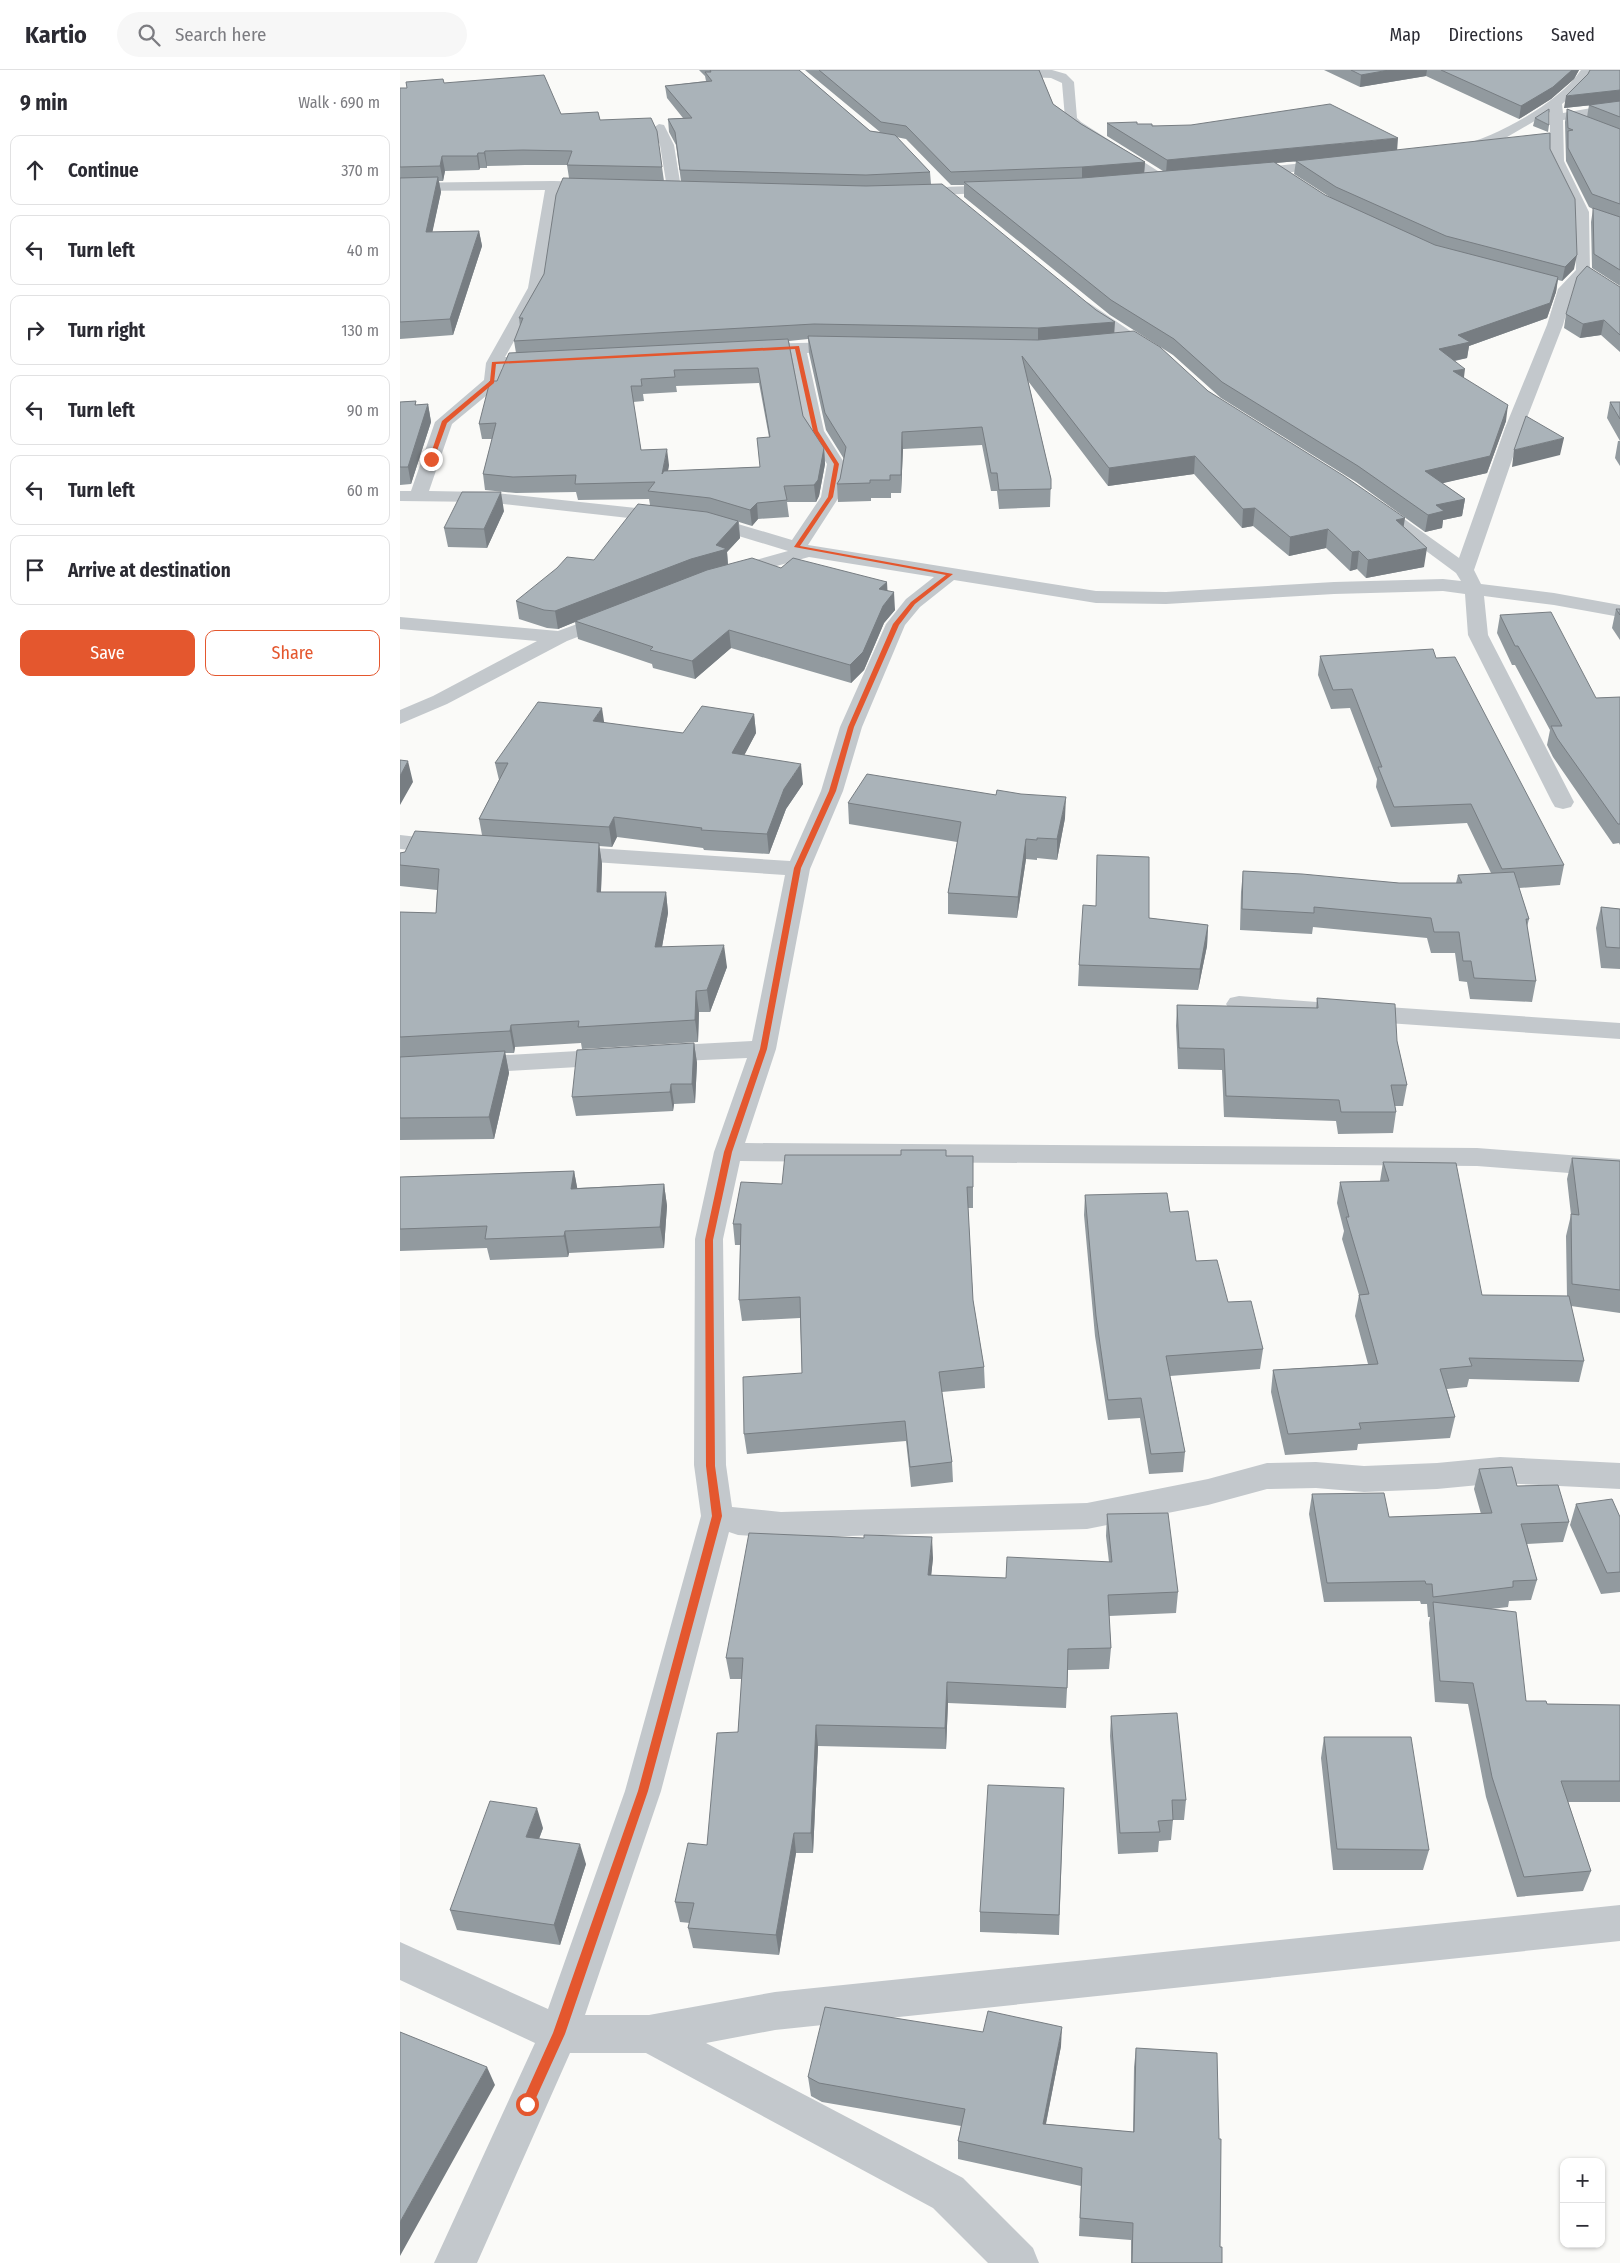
<!DOCTYPE html>
<meta charset="utf-8">
<style>
:root{--surface:#fff;--page:#f7f7f7;--text:#2b2b33;--muted:#7c7c81;--line:#e1e1e2;--accent:#e4572e}
body{margin:0;font-family:"Fira Sans Condensed",sans-serif;background:var(--page);color:var(--text)}
.controls{position:absolute;right:15px;bottom:15px;display:grid;overflow:hidden;border-radius:10px;box-shadow:0 1px 4px #0004}
.controls button{width:45px;height:45px;display:grid;place-items:center;padding:0;border:0;border-bottom:1px solid var(--line);background:var(--surface);color:var(--text);font:25px sans-serif}
.stop{position:absolute;width:15px;height:15px;margin:-11px;border:4px solid #e4572e;border-radius:50%;background:#fff}
.stop.end{background:#e4572e;border-color:#fff;box-shadow:0 1px 5px #0008}
.list{margin:0;padding:0;list-style:none}
h2{display:flex;justify-content:space-between;align-items:center;height:65px;margin:0;padding:0 20px;font-size:21px}
h2 small{font-size:16px;font-weight:400;color:var(--muted)}
.list li{display:grid;grid-template-columns:32px 1fr auto;gap:15px;align-items:center;box-sizing:border-box;height:70px;margin:0 10px 10px;padding:0 10px;border:1px solid var(--line);border-radius:10px}
.list b{display:block;font-size:19px;white-space:nowrap}
.list em{font-size:16px;font-style:normal;color:var(--muted)}
.actions{display:flex;gap:10px;padding:15px 20px}
.actions a{flex:1;padding:11px 0;border:1px solid var(--accent);border-radius:10px;text-align:center;font-size:18px;color:var(--accent)}
.actions .main{background:var(--accent);color:#fff}
.icon{flex:none;width:28px;height:28px;fill:none;stroke:currentColor;stroke-width:2;stroke-linecap:round;stroke-linejoin:round}
.map{position:relative;flex:none;width:1220px;height:2193px;overflow:hidden}
header{display:flex;align-items:center;gap:30px;box-sizing:border-box;height:70px;padding:0 25px;background:var(--surface);border-bottom:1px solid var(--line)}
header strong{font-size:24px}
nav{display:flex;gap:28px;margin-inline-start:auto;font-size:18px}
.search{width:350px;height:45px;background:var(--page);display:flex;align-items:center;gap:12px;box-sizing:border-box;padding:0 18px;border-radius:28px;color:var(--muted);font-size:19px}
main{display:flex}
aside{flex:1;background:var(--surface)}
.map>svg:first-child{display:block}
.lines{fill:none;stroke-linecap:round;stroke-linejoin:round}
.minor{fill:#c3c8cc;fill-rule:evenodd}
.wall{fill:#929a9f;fill-rule:evenodd}
.shaded-wall{fill:#777d82}
.building{fill:#aab3b9;stroke:#777d82;fill-rule:evenodd}
.route{fill:#e4572e}
</style>
<header>
<strong>Kartio</strong>
<div class="search"><svg class="icon" aria-label="search" viewBox="0 0 24 24"><circle cx="10" cy="10" r="6"/><path d="M15 15l6 6"/></svg>Search here</div>
<nav><a>Map</a><a>Directions</a><a>Saved</a></nav>
</header>
<main>
<aside>
<h2>9 min<small>Walk · 690 m</small></h2>
<ul class="list">
<li><svg class="icon" aria-label="ahead" viewBox="0 0 24 24"><path d="M12 20V5M6 11l6-6 6 6"/></svg><div><b>Continue</b></div><em>370 m</em></li>
<li><svg class="icon" aria-label="left" viewBox="0 0 24 24"><path d="M17 20v-9H6M10 6l-5 5 5 5"/></svg><div><b>Turn left</b></div><em>40 m</em></li>
<li><svg class="icon" aria-label="right" viewBox="0 0 24 24"><path d="M7 20v-9h11M14 6l5 5-5 5"/></svg><div><b>Turn right</b></div><em>130 m</em></li>
<li><svg class="icon" aria-label="left" viewBox="0 0 24 24"><path d="M17 20v-9H6M10 6l-5 5 5 5"/></svg><div><b>Turn left</b></div><em>90 m</em></li>
<li><svg class="icon" aria-label="left" viewBox="0 0 24 24"><path d="M17 20v-9H6M10 6l-5 5 5 5"/></svg><div><b>Turn left</b></div><em>60 m</em></li>
<li><svg class="icon" aria-label="arrive" viewBox="0 0 24 24"><path d="M6 21V4h12l-3 4 3 4H6"/></svg><div><b>Arrive at destination</b></div></li>
</ul>
<div class="actions"><a class="main">Save</a><a>Share</a></div>
</aside>
<div class="map">
<svg width="1220" height="2193" viewBox="0 0 1220 2193">
<rect width="100%" height="100%" fill="#fafaf8"/>
<g class="lines">
<path class="minor" d="M544 0H652L666 4 674 12 677 48 681 52 772 110 765 114 760 113 671 58 665 48 662 13 651 8 550 4Z
M1181 0H1193L1180 19 1162 34 1163 43 1220 33V41L1163 50 1164 91 1189 142 1190 201 1173 220 1163 255 1123 358 1074 500 1081 514 1154 523 1220 535V547L1154 535 1084 526 1088 565 1174 732 1171 737 1163 739 1155 737 1152 732 1068 565 1065 524 1043 521 934 524 766 534 696 533 554 510 520 537 505 555 462 657 443 721 410 799 376 979 345 1073 1077 1078 1220 1089V1107L1077 1096 340 1091 323 1169 326 1395 332 1437 381 1442 687 1433 808 1409 867 1393 916 1392 964 1396 1037 1393 1100 1387 1220 1393V1419L1100 1413 1037 1419 964 1422 916 1418 867 1419 808 1435 687 1459 381 1468 338 1465 329 1462 261 1721 185 1945H249L375 1922 1220 1835V1871L375 1960 306 1973 563 2108 633 2178 639 2193H588L533 2138 246 1983H170L77 2193H34L135 1973 0 1910V1872L148 1939 225 1721 301 1446 294 1395 295 1169 314 1082 347 988 259 992 250 990 246 984 250 978 259 976 352 971 385 805 164 790 156 788 152 783 156 778 164 776 390 791 421 721 440 657 486 554 506 529 534 507 409 487 330 509 323 507 320 503 323 499 388 481 309 457 86 432 0 431V421H11L35 352 84 310 86 293 128 218 145 120 0 121V113L153 111 197 112 204 116 197 120H159L144 218 105 287 142 285 148 287 150 290 148 293 142 295 102 297 100 312 98 316 52 354 29 421 86 422 311 446 392 470 421 427 427 394 406 361 391 283 352 284 346 282 344 279 346 276 352 274 447 272 453 274 455 277 453 280 407 283 424 361 445 394 439 427 408 475 696 521 766 522 934 512 1043 509 1061 511 1056 503 964 435 967 431 973 430 979 431 1059 488 1105 358 1147 255 1158 219 1176 200 1175 142 1150 91V42L1102 70 1063 83 1056 79 1058 76C1096 67 1159 33 1181 0Z
M259 54 264 55 274 75 281 118 279 121 274 122 267 118 260 75 253 58Z
M933 90 938 91 940 94 938 97 846 107 839 103 846 99Z
M601 115 608 119 606 122 515 126 508 122 515 118Z
M684 231 689 233 760 281 758 284H746L679 239 676 236 679 233Z
M210 542 217 544 220 548 217 552 167 571 47 634 0 654V640L33 626 137 571 0 559V547L158 561Z
M0 765 54 771 58 776 54 781 46 783 0 779Z
M839 926 917 932 926 934 930 940 926 946 917 948 830 940 826 934 830 928Z
M958 935 1220 953V969L958 951 949 949 945 943 949 937Z
M213 979 222 981 226 987 222 993 213 995 0 1007V991Z"/>
</g>
<path class="wall" d="M299 0H399L470 61 480 62 405 0H639L653 34 681 54 745 92 744 103 763 101 707 66V53L737 54 997 80 1150 79 1174 199 1162 211 1158 210 1156 222 1147 248 1069 276 1067 288 1055 291 1064 308 1106 351 1087 403 1042 413 1065 429 1062 446 1043 450 1042 458 1025 462 956 412 821 328 773 285 710 245 564 127V115H551L506 69 496 67 530 102 531 114 715 263 808 321 1004 457 1024 497 966 508 957 499 950 501 926 478 889 486 853 456 842 458 794 404 708 416 628 311 651 409 650 437 599 439 597 421H591L582 375 503 379 501 423H491V428H471V431L438 432 437 414 440 409 444 389 426 360 409 283 408 269 389 271 403 346 424 378 425 394 419 426 416 432H387L389 447 358 449 352 456 339 452 340 468 327 482 328 494 381 498 487 512V521L495 540 484 553 464 600 451 613 331 578 295 609 253 598 252 594 178 569 175 552 158 559 147 558 119 549 116 531 194 490 250 435 249 429 178 430 176 422 116 423 85 420 83 404 92 369H82L79 354 97 311 116 283 114 271 120 257 119 248 144 204 169 108 167 95H125L87 96V98H80L79 100 45 101 43 111H39L41 122 32 162 79 161 82 176 53 265 0 269V18H7L44 13 161 44 200 50 262 97 264 111H281L276 75 269 62 268 49 283 48 267 28 265 16 306 11 305 6ZM911 90 896 91 894 104 933 129 925 125 875 93ZM359 313 369 367 360 397 268 401 269 395 241 380 233 332 244 331 243 324 277 322 276 316Z
M924 0H1179L1174 9 1151 29 1119 49 1026 6 960 17Z
M1220 0V216L1192 198 1191 152 1193 139 1189 137 1166 91 1165 52 1167 39 1187 47 1189 35H1193L1164 38 1188 4Z
M1135 48 1149 55 1148 62 1133 56Z
M1217 215 1220 217V282L1201 265 1180 268 1164 258 1166 244Z
M16 331V335L28 334 31 352 11 414 0 415V332Z
M1210 332H1220V396L1215 388 1218 371H1220L1207 348Z
M104 441 87 478 48 477 44 458Z
M1216 539H1220V570L1212 558Z
M1100 545 1196 628 1220 627V775L1219 773 1213 774 1153 687 1147 675 1150 660 1115 595H1112L1097 563Z
M920 586 1036 588 1164 795 1160 815 1119 818 1129 849 1127 857 1136 911 1132 932 1070 929 1067 912 1059 911 1055 883H1031L1027 868 913 857 912 864 840 860 841 822 843 801 999 813H1056L1058 805 1091 803 1067 753 991 757 976 717 977 709 950 638 931 639 918 605Z
M354 644 356 663 344 685 403 714 386 739 369 784 304 780 303 778 217 767 212 777 199 776 202 794 201 822H266L268 843 262 877 327 897 310 942H299L298 972 182 979 181 973 115 977 114 983H105L109 1003 94 1069 0 1070V842L36 843 37 820 0 816V783L82 765 79 749 99 710 95 693 204 653 283 663Z
M448 733 665 748 657 790 637 788V790L626 789 617 848 548 844V823L557 772 449 754Z
M696 836 749 848 808 855 807 876 798 920 678 916 679 895Z
M1201 837 1220 839V899L1201 898 1196 858Z
M917 928 997 971 1007 1015 1003 1036H995L996 1042 993 1063 938 1064 936 1051 824 1047 822 1000 778 999 776 956 777 935 916 938Z
M294 973 297 993 295 1033 274 1034 273 1041 176 1046 172 1027Z
M546 1086H573V1138H568L573 1230 584 1297 585 1318 542 1322 552 1392 553 1412 511 1417 506 1371 347 1384 344 1364 402 1303 400 1248 342 1251 339 1230 340 1175H335L333 1154 382 1114Z
M1172 1088 1220 1091V1243L1171 1236 1184 1291 1179 1312 1069 1309 1067 1317 1047 1319 1055 1347 1050 1368 958 1374 957 1380 885 1385 871 1322 873 1300 968 1294 955 1246 959 1225 942 1169 944 1161 937 1133 940 1112 980 1111 983 1092 1082 1225 1167 1226 1166 1166 1171 1145 1167 1109Z
M174 1101 177 1118 264 1114 267 1136 264 1178 169 1183 168 1187 90 1190 87 1178 0 1181V1107Z
M685 1125 770 1142 796 1191 863 1279 860 1299 770 1306 785 1382 783 1402 749 1404 740 1348 708 1350 695 1266 684 1145Z
M1079 1399 1117 1416 1169 1452 1163 1472 1127 1474 1137 1510 1131 1530 1109 1531 1108 1537 1091 1539 1126 1631 1147 1634 1220 1635V1732H1168L1191 1801 1183 1821 1117 1827 1086 1727 1068 1634 1035 1632 1029 1553 1030 1547H1028L1027 1534H1021L1020 1531 924 1532 909 1444 912 1424 989 1447 1081 1444 1074 1419Z
M1176 1434 1220 1447V1522L1201 1524 1170 1455Z
M707 1444 778 1522 776 1543 709 1546 711 1578 709 1599 668 1600 666 1638 548 1633 546 1679 418 1676 413 1783H396L379 1885 293 1878 288 1858 290 1853 280 1852 275 1832 307 1775 338 1662 342 1609H330L326 1588 533 1488 531 1505 606 1508 709 1492 706 1466Z
M711 1646 786 1730 784 1750H773L771 1770 759 1771 758 1782 718 1784 710 1666Z
M924 1667 1029 1780 1023 1800H933L921 1688Z
M664 1718 659 1865 580 1862V1842Z
M143 1758 139 1769 186 1794 160 1875 57 1860 50 1840Z
M661 1976 646 2054 733 2062 734 1997 736 1978 820 2177 822 2193H731V2170L679 2166 681 2116 558 2089V2071L561 2056 422 2032 411 2026 408 2007Z"/>
<path class="shaded-wall" d="M989 0H1027L1026 6 960 17 961 5Z
M1172 0H1179L1174 9 1151 29 1119 49 1121 36Z
M1220 20V32L1164 38 1166 26Z
M998 68 997 82 766 103 767 90Z
M85 81 87 96V98L84 83Z
M78 83 80 98 79 100 77 86Z
M42 86 45 101 43 111 40 96Z
M745 92 744 105 682 110V97Z
M38 107 41 122 29 178 26 162Z
M79 161 82 176 53 265 50 249Z
M1177 185 1174 199 1162 211 1165 197Z
M1158 207 1156 222 1147 248 1069 276 1067 288 1037 294 1039 279 1058 265Z
M1204 250 1201 265 1180 268 1183 254Z
M715 252 714 267 638 273V258Z
M1065 299 1063 315 1053 301Z
M28 334 31 352 11 414 8 397Z
M1108 335 1106 351 1087 403 1022 418 1025 401Z
M502 362 503 379 501 423V405Z
M1164 368 1160 385 1112 397 1114 380Z
M424 378 425 394 419 426 416 432 414 415Z
M267 379 269 395 264 420 262 404Z
M795 386 794 404 708 416 709 398Z
M101 422 104 441 87 478 84 459Z
M1065 429 1062 446 1043 450 1042 458 1025 462 1028 445 1036 435Z
M357 433 358 449 352 456 350 440Z
M855 438 853 456 842 458 843 439Z
M1005 448 1002 467 996 450Z
M338 451 340 468 327 482 328 496 175 551V552L158 559 155 541 316 475Z
M928 459 926 478 889 486 890 467Z
M1027 478 1024 497 966 508 968 490Z
M959 481 957 499 950 501 952 482Z
M487 512 488 530 479 519Z
M494 522 495 540 484 553 464 600 451 613 450 595 483 536Z
M329 560 331 578 295 609 292 591Z
M202 638 205 658 193 651Z
M354 644 356 663 335 703 332 683Z
M8 691 13 712 0 735V706Z
M401 694 403 714 386 739 369 784 367 764 384 719Z
M666 727 665 748 657 790V769Z
M214 747 217 767 212 777 209 757Z
M626 769V789L617 848 618 827Z
M199 773 202 794 200 844 197 822Z
M266 822 268 843 258 899 255 877Z
M808 855 807 876 798 920 800 899Z
M324 875 327 897 310 942 307 920Z
M296 921 299 942 298 972 295 950Z
M111 955 115 977 114 983 110 961Z
M294 973 297 993 295 1033 292 1014Z
M105 981 109 1003 94 1069 89 1047Z
M271 1014 274 1034 273 1041 270 1022Z
M174 1101 178 1122 171 1119Z
M264 1114 267 1136 264 1178 260 1157Z
M165 1161 169 1183 168 1187 164 1166Z
M532 1467 533 1488 529 1527 528 1505Z
M547 1612 548 1633 546 1679 545 1658Z
M416 1655 418 1676 413 1783 411 1763Z
M137 1738 143 1758 132 1787 126 1767Z
M394 1763 396 1783 379 1885 376 1865Z
M180 1774 186 1794 160 1875 154 1855Z
M662 1957 661 1976 642 2073 643 2054Z
M87 1997 95 2015 0 2186V2152Z"/>
<path class="building" d="M310 0H399L470 61 495 65 530 102 466 105 280 100 275 62 268 49 292 48 265 16 312 11 305 2H311Z
M419 0H639L653 34 681 54 745 92 682 97 551 102 506 56 481 52Z
M951 0H989L961 5Z
M1041 0H1172L1153 17 1121 36Z
M1190 0H1220V20L1166 26 1188 4Z
M144 5 161 44 198 42 200 50 251 48 257 61 262 97 167 95 172 81 123 80 85 81 84 83H78L77 86H42L40 96 0 97V18H7L6 12 43 9 44 13Z
M1220 31V47L1189 35Z
M930 34 998 68 767 90 707 53 737 52V54H752V56L791 55Z
M1149 39V55L1135 48Z
M1167 39 1220 59V134L1192 124 1168 78V61L1173 60 1168 58Z
M1150 63V79L1175 129 1177 185 1165 197 1046 166 936 117 896 91Z
M874 92 925 125 1035 175 1158 207 1150 233 1058 265 1070 272 1039 279 1065 299 1053 301 1108 335 1090 386 1025 401 1065 429 1036 435 1044 441 1028 445 958 396 822 312 774 269 711 230 564 112 682 108Z
M38 107 26 162 79 161 50 249 0 252V108Z
M163 108 466 116 542 114 696 240 715 252 638 258 414 254 114 271 123 248H119L144 204 156 125Z
M1193 138 1220 147V200L1194 184Z
M1187 196 1220 217V265L1204 250 1183 254 1166 244 1177 207Z
M734 261 760 277 808 321 944 406 1005 448 996 450 1027 478 968 490 959 481 952 482 928 459 890 467 855 438 843 439 795 386 709 398 622 286 651 409V419L599 420 597 403H591L582 357 502 362 501 405H490V410H470V413L437 414 440 409 446 377 425 343 408 266 638 270Z
M388 269 403 346 424 378 418 410 414 415 384 416 387 430 357 433 350 440 310 428 248 421 255 412 175 414 176 405 113 407 83 404 96 353 79 354 90 311H97L109 283ZM358 298 370 367 357 368 360 397 264 401 262 404 267 379 241 380 231 316H242L241 309 275 307 274 300Z
M16 331 15 335 28 334 8 397H0V332Z
M1210 332H1220V349Z
M1126 346 1164 368 1114 380Z
M62 422H101L84 459 44 458Z
M238 434 307 442 338 451 316 475 327 479 291 489 155 541 144 540 116 531 157 498 167 487 194 490Z
M352 488 381 498 393 488 487 512 479 519 494 522 483 536 463 582 450 595 329 560 292 591 250 580 253 577 175 551 307 500Z
M1216 539H1220V545Z
M1151 542 1196 628 1220 627V754H1218L1157 668 1151 656H1162L1118 576H1115L1100 545Z
M1033 579 1036 588 1055 587 1164 795 1102 799 1071 734 994 737 978 697H982L952 619 933 620 920 586Z
M138 632 202 638 193 651 283 663 302 636 354 644 332 683 401 694 384 719 367 764 301 760 302 758 214 747 209 757 79 749 108 693H95Z
M0 690 8 691 0 706Z
M467 704 596 725 597 720 621 724 666 727 657 769 637 768V770L626 769 618 827 548 823 561 752 448 733Z
M15 761 199 773 197 822H266L255 877 324 875 307 920 296 921 295 950 178 957 179 951 111 955 110 961 0 967V842L36 843 39 799 0 795V783L5 782Z
M697 785 749 787V848L808 855 800 899 679 895 683 835 696 836Z
M843 801 902 804 999 813H1062L1058 805 1114 802 1129 849H1126L1136 911 1074 908 1071 891H1063L1059 862H1034L1031 848 914 837V843L842 839Z
M1201 837 1220 839V878L1206 877Z
M917 928 995 934 997 971 1007 1015H991L996 1042H941L939 1030 826 1026 824 979 779 978 777 935 918 938Z
M294 973 292 1014H271L270 1022 172 1027 177 980Z
M105 981 89 1047 0 1048V987Z
M501 1080H546V1086H573V1117H567L573 1230 584 1297 539 1302 552 1392 510 1397 505 1351 344 1364 343 1307 402 1303 400 1227 339 1230 341 1154H333L341 1112 382 1114 385 1085H501Z
M1172 1088 1220 1091V1220L1172 1214 1171 1144 1179 1145Z
M983 1092 1056 1093 1082 1225 1169 1226 1184 1291 1069 1288 1072 1296 1040 1299 1055 1347 959 1353 961 1359 888 1364 873 1300 978 1294 959 1225 969 1224 946 1147H949L940 1112 989 1111Z
M174 1101 171 1119 264 1114 260 1157 165 1161 164 1166 85 1169 87 1156 0 1159V1107Z
M767 1123 770 1142 788 1141 796 1191 817 1190 828 1232 851 1231 863 1279 766 1286 785 1382 751 1384 741 1328 708 1330 696 1246 685 1125Z
M1112 1397 1117 1416 1158 1415 1169 1452 1121 1454 1137 1510 1113 1511V1517L1033 1527 1032 1514H1026L1025 1511 927 1513 912 1424 984 1423 989 1447 1092 1443 1079 1399Z
M1212 1429 1220 1447V1502L1207 1503 1176 1434Z
M768 1443 778 1522 708 1525 711 1578 668 1579 667 1618 547 1612 545 1658 416 1655 411 1763H394L376 1865 288 1858 294 1833 275 1832 288 1773 307 1775 317 1663 338 1662 343 1588H326L349 1463 464 1468V1465L532 1467 528 1505 606 1508 607 1487 712 1492 707 1444Z
M1033 1532 1116 1542 1126 1631H1146L1147 1634 1220 1635V1711H1161L1191 1801 1124 1807 1092 1707 1073 1613 1040 1611Z
M777 1643 786 1730H772L773 1750 758 1751 760 1762 720 1763 711 1646Z
M924 1667H1011L1029 1780 937 1779Z
M588 1715 664 1718 659 1845 580 1842Z
M90 1731 137 1738 126 1767 180 1774 154 1855 50 1840Z
M425 1937 583 1962 588 1941 662 1957 643 2054 734 2062 736 1978 817 1983 819 2069H821L820 2177H822V2193H732L733 2153 680 2148 682 2098 558 2071 565 2039 419 2013 408 2007Z
M0 1962 87 1997 0 2152Z"/>
<path class="route" d="M399 276 418 361 439 394 433 427 400 476 553 504 515 534 499 555 454 657 436 721 401 798 367 979 332 1082 313 1170 315 1396 322 1446 248 1721 165 1964 131 2039 127 2040 123 2039 121 2034 153 1963 238 1721 312 1446 306 1396 305 1170 324 1082 360 979 394 798 429 721 448 657 493 554 511 532 546 505 394 477 428 427 434 394 413 361 395 279 96 294 94 313 47 353 34 389H29L42 351 90 311 92 292Z"/>
</svg>
<div class="controls">
<button>+</button>
<button>−</button>
</div>
<div class="stop" style="left:127px;top:2034px"></div>
<div class="stop end" style="left:31px;top:389px"></div>
</div>
</main>
